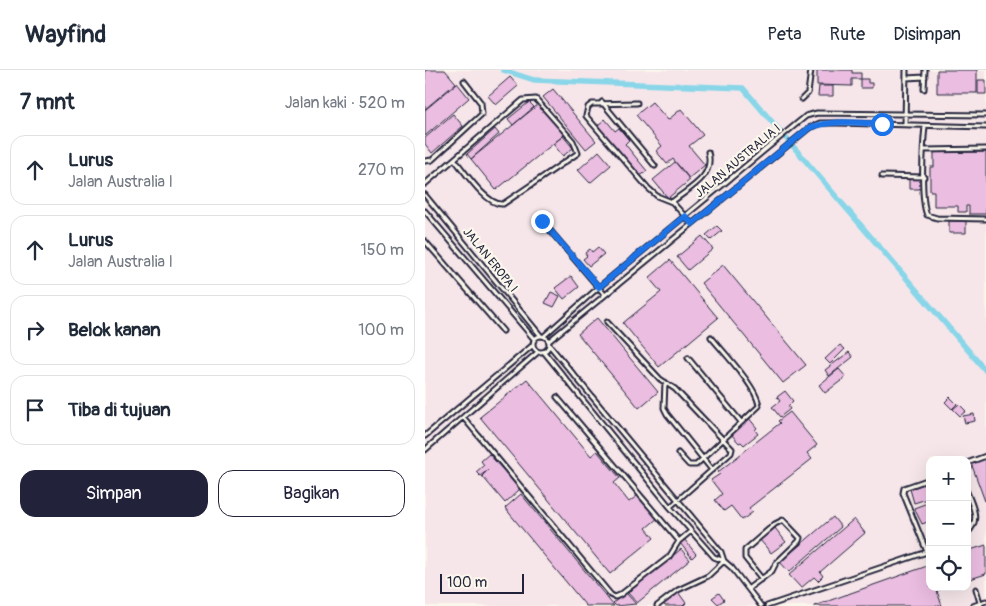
<!DOCTYPE html>
<html lang="id">
<meta charset="utf-8">
<style>
:root{--surface:#fff;--page:#f2f2f3;--text:#1f2937;--muted:#747a83;--line:#e0e1e3;--accent:#22223b}
body{margin:0;font-family:Pangolin,sans-serif;background:var(--page);color:var(--text)}
.controls{position:absolute;right:15px;bottom:15px;display:grid;overflow:hidden;border-radius:10px;box-shadow:0 5px 20px #0002}
.controls button{width:45px;height:45px;display:grid;place-items:center;padding:0;border:0;border-bottom:1px solid var(--line);background:var(--surface);color:var(--text);font:25px sans-serif}
.scale{position:absolute;left:15px;bottom:12px;width:84px;box-sizing:border-box;padding-left:5px;border:2px solid #22223b;border-top:0;font-size:14px;line-height:18px;white-space:nowrap;color:#22223b;-webkit-text-stroke:4px #fbf7ec;paint-order:stroke}
.stop{position:absolute;width:15px;height:15px;margin:-11px;border:4px solid #1a73e8;border-radius:50%;background:#fff}
.stop.end{background:#1a73e8;border-color:#fff;box-shadow:0 1px 5px #0008}
.list{margin:0;padding:0;list-style:none}
h2{display:flex;justify-content:space-between;align-items:center;height:65px;margin:0;padding:0 20px;font-size:21px}
h2 small{font-size:16px;font-weight:400;color:var(--muted)}
.list li{display:grid;grid-template-columns:32px 1fr auto;gap:15px;align-items:center;box-sizing:border-box;height:70px;margin:0 10px 10px;padding:0 10px;border:1px solid var(--line);border-radius:15px}
.list b{display:block;font-size:19px;white-space:nowrap}
.list p{margin:0;font-size:16px;white-space:nowrap;color:var(--muted)}
.list em{font-size:16px;font-style:normal;color:var(--muted)}
.actions{display:flex;gap:10px;padding:15px 20px}
.actions a{flex:1;padding:11px 0;border:1px solid var(--accent);border-radius:15px;text-align:center;font-size:18px;color:var(--accent)}
.actions .main{background:var(--accent);color:#fff}
.icon{flex:none;width:28px;height:28px;fill:none;stroke:currentColor;stroke-width:2;stroke-linecap:round;stroke-linejoin:round}
.map{position:relative;flex:none;width:561px;height:536px;overflow:hidden}
header{display:flex;align-items:center;gap:30px;box-sizing:border-box;height:70px;padding:0 25px;background:var(--surface);border-bottom:1px solid var(--line)}
header strong{font-size:24px}
nav{display:flex;gap:28px;margin-inline-start:auto;font-size:18px}
main{display:flex}
aside{flex:1;background:var(--surface)}
.map>svg:first-child{display:block}
.built{fill:#f6e6e9;fill-rule:evenodd}
.lines{fill:none;stroke-linecap:round;stroke-linejoin:round}
.canal{stroke:#89d6e9;stroke-width:5.5}
.building{fill:#eabde1;stroke:#22223b}
.service-casing{stroke:#22223b;stroke-width:7}
.service{stroke:#fbf7ec;stroke-width:3}
.route{stroke:#1a73e8;stroke-width:6}
.labels{text-anchor:middle;dominant-baseline:central;stroke-width:4.5;stroke-linejoin:round;paint-order:stroke}
.street-label{font-size:12px;fill:#22223b;stroke:#fbf7ec}
</style>
<header>
<strong>Wayfind</strong>
<nav><a>Peta</a><a>Rute</a><a>Disimpan</a></nav>
</header>
<main>
<aside>
<h2>7 mnt<small>Jalan kaki · 520 m</small></h2>
<ul class="list">
<li><svg class="icon" aria-label="ahead" viewBox="0 0 24 24"><path d="M12 20V5M6 11l6-6 6 6"/></svg><div><b>Lurus</b><p>Jalan Australia I</p></div><em>270 m</em></li>
<li><svg class="icon" aria-label="ahead" viewBox="0 0 24 24"><path d="M12 20V5M6 11l6-6 6 6"/></svg><div><b>Lurus</b><p>Jalan Australia I</p></div><em>150 m</em></li>
<li><svg class="icon" aria-label="right" viewBox="0 0 24 24"><path d="M7 20v-9h11M14 6l5 5-5 5"/></svg><div><b>Belok kanan</b></div><em>100 m</em></li>
<li><svg class="icon" aria-label="arrive" viewBox="0 0 24 24"><path d="M6 21V4h12l-3 4 3 4H6"/></svg><div><b>Tiba di tujuan</b></div></li>
</ul>
<div class="actions"><a class="main">Simpan</a><a>Bagikan</a></div>
</aside>
<div class="map">
<svg width="561" height="536" viewBox="0 0 561 536">
<rect width="100%" height="100%" fill="#fbf7ec"/>
<filter id="ink" filterUnits="userSpaceOnUse"><feTurbulence type="fractalNoise" baseFrequency=".02" numOctaves="2"/><feDisplacementMap in="SourceGraphic" scale="10" xChannelSelector="R" yChannelSelector="G"/><feConvolveMatrix kernelMatrix="1 2 1 2 8 2 1 2 1" color-interpolation-filters="sRGB"/></filter>
<g filter="url(#ink)">
<path class="built" d="M0 0H561V536H0ZM505 390H542V517H505Z"/>
<g class="lines">
<path class="canal" d="M78 0 109 10 318 18 561 301"/>
</g>
<path class="building" d="M0 0H20L31 13 0 39Z
M392 0H427V3H436V9H427V16L392 15Z
M512 0H552V23H512Z
M85 7 93 16 71 35 63 26Z
M436 9H443V13H447V18H436Z
M553 10H561V24H553Z
M32 13 44 28 0 66V40Z
M394 16H408V26H393Z
M128 19 171 71 161 79 118 27Z
M104 32 109 37 88 55 83 49Z
M227 32 243 50 256 39 278 65 264 76 280 95 264 108 248 89 242 94 231 81 237 76 211 45Z
M114 34 139 65 71 120 46 89Z
M28 44 38 56 7 83 0 74V68Z
M180 49 190 61 194 58 204 70 200 74 222 101 214 107 172 56Z
M70 59 74 64 46 89 42 84Z
M138 66 148 78 138 86 128 74Z
M174 81 186 95 165 113 153 100Z
M509 82H561V144H544V136H541V142H533V136H509V121H505V97H509Z
M250 92 265 110 243 128 228 110Z
M484 109H496V119H484Z
M524 151H541V163H524Z
M292 156 297 161 286 170 281 165Z
M277 166 288 179 263 200 252 187Z
M173 177 179 184 164 196 158 189 162 186 160 183 165 179 167 182Z
M245 190 293 248 234 297 198 253 236 222 224 208Z
M298 195 381 295 358 313 276 213Z
M146 206 154 217 139 229 130 218Z
M126 222 135 226 129 237 120 233Z
M172 248 233 322 214 338 153 264Z
M415 275 420 279 405 294 400 289Z
M424 282 428 287 404 306 400 300Z
M414 299 421 307 400 323 394 315Z
M102 309 166 386 172 381 195 408 189 413 204 432 213 425 233 448 221 458 229 468 185 504 55 347Z
M360 321 368 331 363 336 365 339 355 347 347 337 355 331 352 327Z
M525 327 532 334 527 339 520 332Z
M534 334 541 341 535 346 528 339Z
M365 342 392 375 382 383 387 389 324 438 328 442 317 450 306 436 299 441 290 430 297 424 286 410 295 404 293 402 355 353 353 351Z
M549 344 550 351 540 353 538 346Z
M323 347 332 358 330 360 333 364 319 375 316 372 314 373 305 363Z
M64 384 95 419 80 433 57 406 63 400 55 406 51 402 59 395 56 391Z
M561 388V434L546 393Z
M502 413 505 428 489 433 485 419Z
M96 424 189 536H161L80 438Z
M505 432V451L497 454 489 438Z
M408 447 416 457 364 502 355 492Z
M429 449 440 463 395 502 398 506 393 511 389 507 376 518 364 505Z
M350 458 361 472 346 483 335 470Z
M259 469 271 484 267 488 255 473Z
M561 475V504L542 510V481Z
M256 479 265 490 212 533 203 523Z
M505 495V517H523L512 521 517 536H389Z
M253 522 261 533 258 536H240L238 533Z
M201 523 211 534 191 536 188 533Z
M294 523 299 530 293 534 287 528Z"/>
<g class="lines">
<g class="service-casing">
<path id="service" d="M481 8 500 7
M499 19 500 0
M377 29 383 23 386 0
M177 32 230 96
M212 33 167 34 163 37 161 46 223 118 232 126 247 132 267 154
M480 55 481 0
M500 56C498 75 495 130 502 145L512 148 561 149
M499 80 561 79
M0 91 7 90 57 44 56 33 39 11
M457 106 499 107
M0 114 98 30 111 29 148 71 153 83 78 134C62 136 40 102 30 90
M0 125 116 266
M247 132C264 118 290 107 283 82
M0 141 109 269
M117 151 180 225
M0 171 78 261
M182 252 235 309 250 319 307 379 306 383 245 437
M108 274a8 8 0 1 1 16 0a8 8 0 1 1-16 0Z
M119 266 174 217 381 46 392 43 561 45
M124 271 384 58 395 53H413L561 57
M125 276 296 482 299 491
M119 282 245 437 289 487 299 491 307 498 336 536
M263 288 316 352
M240 312 239 338 242 344 287 400
M132 327 254 471
M38 347 186 525 190 527 195 525 244 487 254 471 266 461
M0 366 108 275
M0 380 113 282
M253 383 264 395H271L334 336C332 317 299 283 286 267
M542 393 561 386
M542 422C548 437 556 451 542 463
M502 482 478 423 479 418 505 409
M324 518 347 501 351 493 374 471 375 468 358 450 350 454 320 480V488L337 509
M551 519 556 536
M232 536 253 520 283 506 299 491
M342 536 505 481
M548 536 561 531"/>
</g>
<use href="#service" class="service"/>
</g>
</g>
<g class="lines" filter="url(#ink)">
<path class="route" d="M117 151 174 217 260 146 267 154 384 58C406 49 433 53 457 54"/>
</g>
<g class="labels">
<g class="street-label">
<text transform="translate(313 91) rotate(-40)">JALAN AUSTRALIA I</text>
<text transform="translate(65 190) rotate(51)">JALAN EROPA I</text>
</g>
</g>
</svg>
<div class="controls">
<button>+</button>
<button>−</button>
<button><svg class="icon" aria-label="locate" viewBox="0 0 24 24"><circle cx="12" cy="12" r="6"/><path d="M12 2v4M12 18v4M2 12h4M18 12h4"/></svg></button>
</div>
<div class="scale">100 m</div>
<div class="stop" style="left:457px;top:54px"></div>
<div class="stop end" style="left:117px;top:151px"></div>
</div>
</main>
